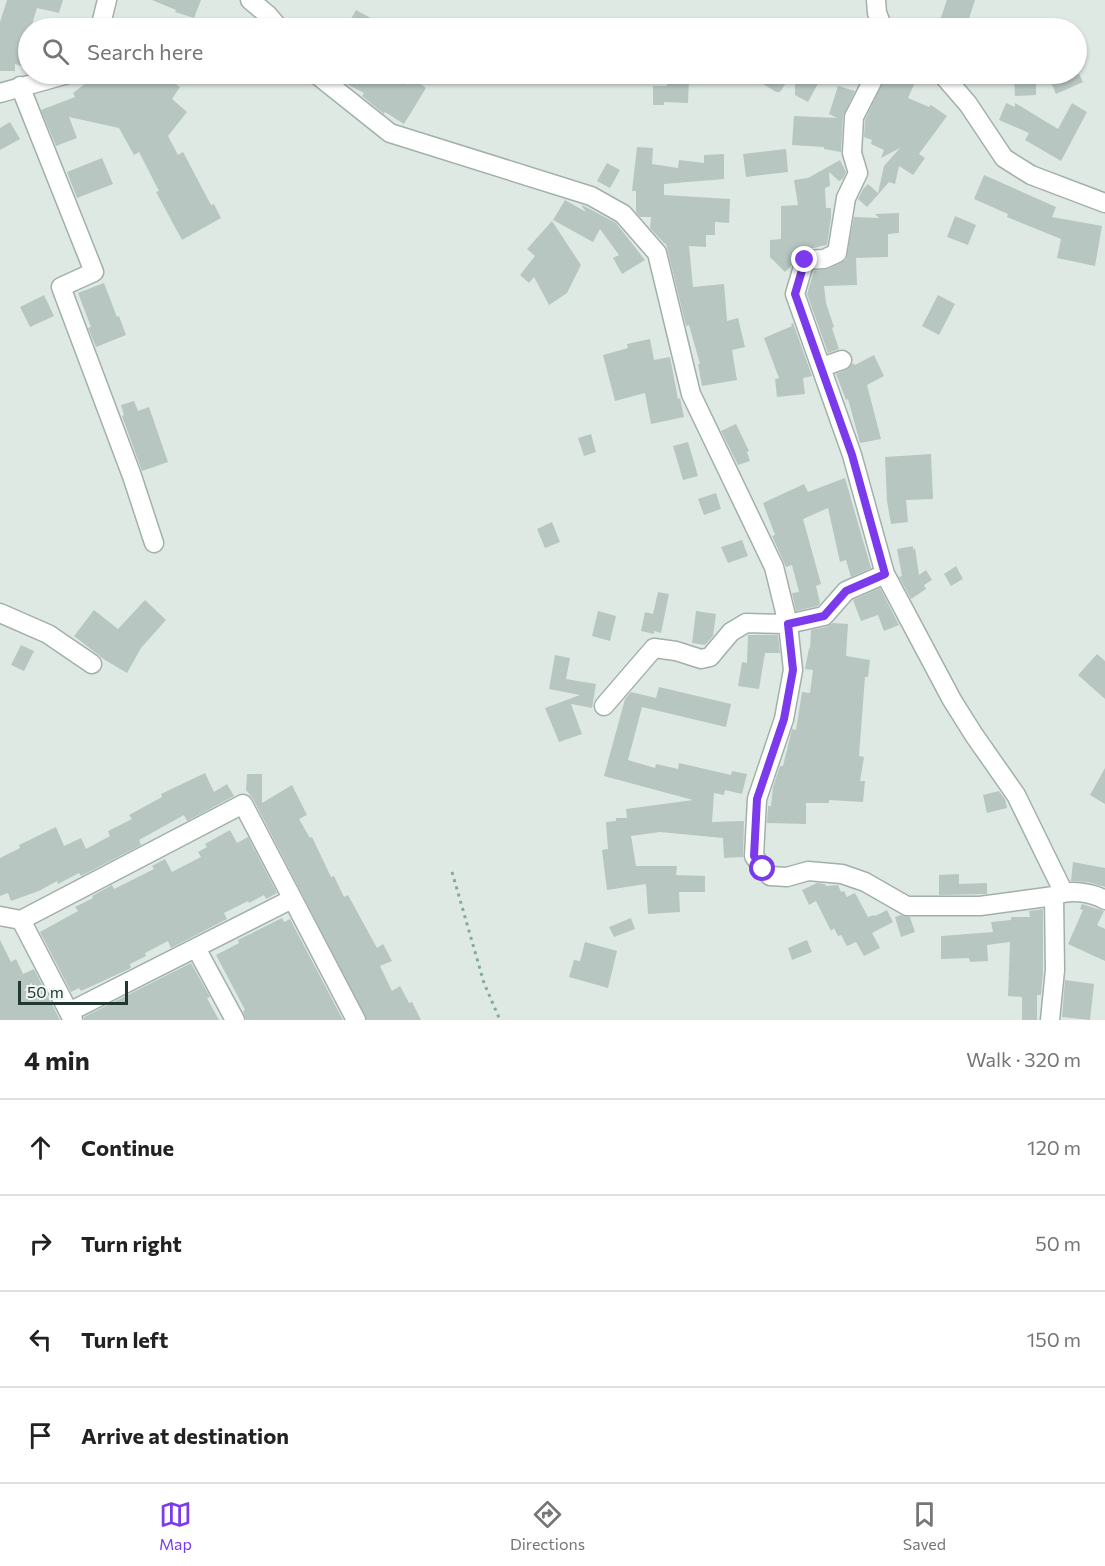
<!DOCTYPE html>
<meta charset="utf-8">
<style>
:root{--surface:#fff;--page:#f6f6f6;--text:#222;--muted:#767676;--line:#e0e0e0;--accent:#7c3aed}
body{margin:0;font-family:Commissioner,sans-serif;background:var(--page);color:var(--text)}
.scale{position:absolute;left:18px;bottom:15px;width:110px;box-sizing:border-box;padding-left:6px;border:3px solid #213830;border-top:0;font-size:16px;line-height:21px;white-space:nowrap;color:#213830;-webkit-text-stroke:4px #eff6f2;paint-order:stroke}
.stop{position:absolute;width:18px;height:18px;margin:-14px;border:4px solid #7c3aed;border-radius:50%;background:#fff}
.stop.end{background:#7c3aed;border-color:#fff;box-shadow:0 2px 6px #0008}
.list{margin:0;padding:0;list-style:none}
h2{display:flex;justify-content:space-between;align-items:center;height:78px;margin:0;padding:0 24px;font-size:26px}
h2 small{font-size:20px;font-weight:400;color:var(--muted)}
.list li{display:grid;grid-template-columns:39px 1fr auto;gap:18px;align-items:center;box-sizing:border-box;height:96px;padding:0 24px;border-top:2px solid var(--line)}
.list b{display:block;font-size:22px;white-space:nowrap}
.list em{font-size:20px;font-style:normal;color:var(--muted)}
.icon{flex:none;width:33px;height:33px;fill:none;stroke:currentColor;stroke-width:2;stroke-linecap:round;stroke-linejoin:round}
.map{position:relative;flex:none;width:1105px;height:1020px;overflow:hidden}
.search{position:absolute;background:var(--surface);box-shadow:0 2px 4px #0004;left:18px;right:18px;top:18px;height:66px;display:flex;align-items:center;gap:15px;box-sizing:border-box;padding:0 21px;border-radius:33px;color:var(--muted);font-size:22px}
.sheet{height:462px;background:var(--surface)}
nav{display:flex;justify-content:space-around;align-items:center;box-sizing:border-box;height:84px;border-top:2px solid var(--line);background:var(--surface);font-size:16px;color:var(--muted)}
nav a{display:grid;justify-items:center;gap:3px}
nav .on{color:var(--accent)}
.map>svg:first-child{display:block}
.building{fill:#b7c6c0}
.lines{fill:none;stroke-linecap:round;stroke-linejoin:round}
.minor-casing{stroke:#a2b0aa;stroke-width:21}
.path{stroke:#81ab9c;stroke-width:3;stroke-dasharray:3 4.5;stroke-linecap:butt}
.minor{stroke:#fff;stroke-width:18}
.route{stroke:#7c3aed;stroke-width:8}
</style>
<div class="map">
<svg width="1105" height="1020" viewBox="0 0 1105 1020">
<rect width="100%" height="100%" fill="#dfe9e4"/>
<path class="building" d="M7 0H63L59 13 37 8 31 28H28V68L15 64V71H0V22Z
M152 0H201L194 18 175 12 176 10Z
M947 0H975L966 28H944L938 26Z
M356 10 389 28H346Z
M98 74H159L180 87 172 99 187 112 168 136 178 155 183 152 211 205 214 204 221 218 182 240 156 192 159 191 139 152 134 155 119 128 69 117 77 138 56 146 41 110 75 97 73 93Z
M333 74H392L408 85 413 78 426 88 404 124 385 112 384 114 362 96 364 93 345 83Z
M747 74H792L780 92H776Z
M795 74H823L808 102 795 95Z
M887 74H901L916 80 908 98 929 107 931 105 947 116 919 154 925 158 913 175 899 166 895 184 889 182 867 207 858 199 863 189 868 184 878 193 884 166 900 148 881 158 884 150 871 144 872 140 864 137 865 120Z
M1047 74H1079L1083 82 1056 94Z
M668 79H689L688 103 664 102V105H653V86H667Z
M1014 79H1036V95L1015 96Z
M838 86 855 91 843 116 841 152 824 149V147L792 145 794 116 837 118 829 114Z
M1006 103 1015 107V103L1058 129 1072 103 1087 112 1061 161 1025 140 1029 133 999 120Z
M10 122 20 139 0 150V128Z
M637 147 653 148 652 164 678 168 679 160 704 163V155L724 154V179L664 184V195L730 199 729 223 715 222V235H706V247L689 246 693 287 724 284 727 321 738 318 745 347 732 350 737 380 702 386 698 364H700L689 325 686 326 666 244 664 243 650 228 651 217H640L636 212V191H632Z
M786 149 788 172 746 177 743 154Z
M102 158 113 184 77 198 67 172Z
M840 160 846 172 843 179 839 181 829 172 830 186 825 188 826 208H831V218L827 245 799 251 792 265 785 272 770 257V240L781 239V206L798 205 794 180 808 178Z
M607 163 620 170 610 188 597 181Z
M984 175 1056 207 1052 217 1102 226 1095 266 1057 258 1061 239 1007 217 1008 214 974 199Z
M565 200 586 212 581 205 584 206 616 223 645 260 622 274 613 258 619 255 600 229 593 242 553 220Z
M899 213V233L888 234V257L856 258 857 285 824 286 826 303 834 327 832 328 839 349 828 353 807 294 814 271 828 269 846 260 854 217 879 218 875 214Z
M955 216 976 225 968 245 947 237Z
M552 221 581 265 567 293 549 305 534 277 529 283 520 275 535 256 527 249Z
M104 283 117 317 119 316 126 335 96 347 88 328 91 327 78 293Z
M44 295 54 316 30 327 20 307Z
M938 295 955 304 939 335 922 326Z
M793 323 812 376 803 378 805 394 777 397 775 379 779 378 764 338 792 326 791 324Z
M650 339 654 360 670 357 678 399 680 398 684 417 651 424 645 393 615 401 603 355 628 348 627 344Z
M874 355 884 376 867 385 881 439 860 443 848 399 846 400 836 374 846 370 853 363 855 365Z
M134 401 138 411 149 407 168 462 142 471 122 416 124 415 121 405Z
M736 424 749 451 747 452 750 461 738 465 721 431Z
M591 434 596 452 584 456 578 438Z
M688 442 698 476 683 480 673 446Z
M931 454 933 499 906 500 908 522 891 524 887 501 885 457Z
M845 478 871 568 851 577 846 560 840 562 828 508 803 519 821 584 816 586 820 603 818 606 796 611 792 593 799 592 792 565 786 567 772 536 775 535 763 503 804 484 808 492Z
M716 493 721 509 704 515 698 499Z
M552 522 560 542 545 548 537 529Z
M742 540 748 556 728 563 721 547Z
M913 546V550L915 548 919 575 926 570 932 580 924 585 926 589 911 599 899 577 902 576 897 549Z
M956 566 963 579 951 586 944 574Z
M880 588 899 625 884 631 878 615 861 621 853 600Z
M658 592 669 594 661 633 654 631V634L641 631 645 612 653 614Z
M145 600 166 620 141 648 127 673 105 660 74 636 94 610 118 629Z
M598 611 616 616 610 641 592 636Z
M696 611 716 614 713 636 705 645 692 643Z
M833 623 848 624 846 656 870 660 868 677H865L859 756 864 757 860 781H865L863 802 829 800V803H806V824L767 823 768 806H771L773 787 780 766H783L792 729 796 730 802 692 810 693 813 670 805 669 809 648 810 649 811 630 826 627Z
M748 635H778L780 653H765L759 689 738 686 742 662 747 663Z
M21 645 34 651 24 671 11 665Z
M1097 654 1105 661V699L1078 675Z
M555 655 570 658 566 679 596 684 592 708 571 704 582 734 559 742 545 708 580 695 549 689Z
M659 687 731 704 726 727 642 707 628 760 655 768 656 764 678 769 679 763 731 775 732 771 747 774 742 794 725 790 724 795 714 793 712 822 744 821 743 857 724 858 723 838 660 832 631 836 636 866H677L676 875 705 876V892H679L680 912 648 914 646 884 607 890 602 850 608 849 606 822 616 821V818H627L626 809 693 800 604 776 625 699 631 692 656 698Z
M1105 768V804L1090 795Z
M205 773 214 792 227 784 234 796 187 821 184 815 139 840 141 845 81 876 79 873 58 884 57 881 39 891 11 901 8 893 0 896V858L20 848 19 845 56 827 64 846 81 838 86 849 110 836 108 831 132 819 129 815 162 797 161 794Z
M247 774H262V803L292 785 307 815 299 819 310 838 312 837 331 877 334 876 344 897 348 895 377 948 383 944 392 961 380 966 392 991 400 986 409 1003 412 1002 421 1020H367L253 799 246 790Z
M999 791 1005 799 1007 808 987 813 983 795Z
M230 830 237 843 248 837 277 893 266 899 264 895 249 903 248 901 224 913 227 919 171 948 168 941 145 953 146 956 130 964 131 968 81 991 79 988 71 992 40 932 78 911 75 907 93 898 92 896 112 885 114 889 154 869 152 866 165 859 172 872 201 857 198 852 207 847 205 844Z
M1073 862 1105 868V887L1088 882 1071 881Z
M959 874V884L987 883V894L939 895V875Z
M817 883 825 884 826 886 838 885 841 892 844 891 847 897 855 893 868 917 874 915 875 916 887 910 893 922 872 933 880 948 864 956 856 942 847 946 841 935 838 936 834 928 831 931 816 901 809 905 802 890Z
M1082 904 1104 911 1097 925 1105 929V961L1068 944 1083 910 1080 909Z
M1043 909V973L1041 995H1037V1020H1022V997L1008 996 1010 942 987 945 988 961 970 962 969 958 941 959V936L993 932 991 922 1011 920V917H1030L1029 911Z
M901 915 910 917 915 932 901 937 895 917Z
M282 918 284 922 290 919 343 1020H246L243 1011 245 1010 216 955 239 943 238 940Z
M631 918 635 929 614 937 609 927Z
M0 940 11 962 16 959 23 974 34 969 60 1020H0Z
M807 940 812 952 792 960 788 948Z
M585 942 617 951 608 988 569 977 574 960 580 961Z
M191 963 210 997 207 998 219 1020H84V1017Z
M1065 980 1094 984 1090 1020 1062 1017Z"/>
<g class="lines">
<g class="minor-casing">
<path id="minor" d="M250 0 268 15 279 28
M876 0 877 13 883 28
M100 28 107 0
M316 74 390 133 591 196 623 214 657 253 691 394 774 567 788 624 793 670 784 719 757 799 754 856 763 869 770 876 787 877 808 871 842 874 865 882 907 906H980L1054 896C1069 889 1091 892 1105 900
M876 74 854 117 852 153 858 173 846 198 837 253 824 259 805 260 795 294 852 455 885 574 952 700 974 735 1016 795 1063 891
M942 74 968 104 1004 158 1031 175 1105 203
M20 86 94 272 61 287 132 476 154 543
M0 93 68 74
M822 367 842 360
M0 613 48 634 92 664
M604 706 654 648 676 651 701 659 710 657 731 632 746 623 788 624 824 616 846 591 885 574
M0 916 21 920 73 1020
M21 920 243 804 356 1020
M196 948 235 1020
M69 1012 292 899
M1050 1020 1055 970 1054 896"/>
</g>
<path class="path" d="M452 872 484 983 500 1020"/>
<use href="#minor" class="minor"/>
</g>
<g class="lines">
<path class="route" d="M763 869 754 856 757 799 784 719 793 670 788 624 824 616 846 591 885 574 852 455 795 294 805 260"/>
</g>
</svg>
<div class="scale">50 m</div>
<div class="stop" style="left:763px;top:869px"></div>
<div class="stop end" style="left:805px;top:260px"></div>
<div class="search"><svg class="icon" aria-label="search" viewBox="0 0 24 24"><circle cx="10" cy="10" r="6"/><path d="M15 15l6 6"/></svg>Search here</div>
</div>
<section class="sheet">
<h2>4 min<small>Walk · 320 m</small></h2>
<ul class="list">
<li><svg class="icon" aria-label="ahead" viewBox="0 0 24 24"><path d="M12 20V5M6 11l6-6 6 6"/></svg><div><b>Continue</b></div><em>120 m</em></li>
<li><svg class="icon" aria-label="right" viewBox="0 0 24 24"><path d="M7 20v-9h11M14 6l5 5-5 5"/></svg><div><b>Turn right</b></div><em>50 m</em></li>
<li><svg class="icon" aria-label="left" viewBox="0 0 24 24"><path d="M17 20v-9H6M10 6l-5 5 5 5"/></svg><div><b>Turn left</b></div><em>150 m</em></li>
<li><svg class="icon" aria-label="arrive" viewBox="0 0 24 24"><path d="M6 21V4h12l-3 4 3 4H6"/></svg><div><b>Arrive at destination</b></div></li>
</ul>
</section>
<nav>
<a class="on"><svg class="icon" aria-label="map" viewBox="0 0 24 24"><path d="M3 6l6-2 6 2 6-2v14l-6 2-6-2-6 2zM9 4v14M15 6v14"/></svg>Map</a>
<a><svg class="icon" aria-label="directions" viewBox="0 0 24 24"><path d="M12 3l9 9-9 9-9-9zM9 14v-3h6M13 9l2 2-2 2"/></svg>Directions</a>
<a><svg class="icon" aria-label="saved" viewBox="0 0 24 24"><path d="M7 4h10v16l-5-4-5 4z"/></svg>Saved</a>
</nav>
